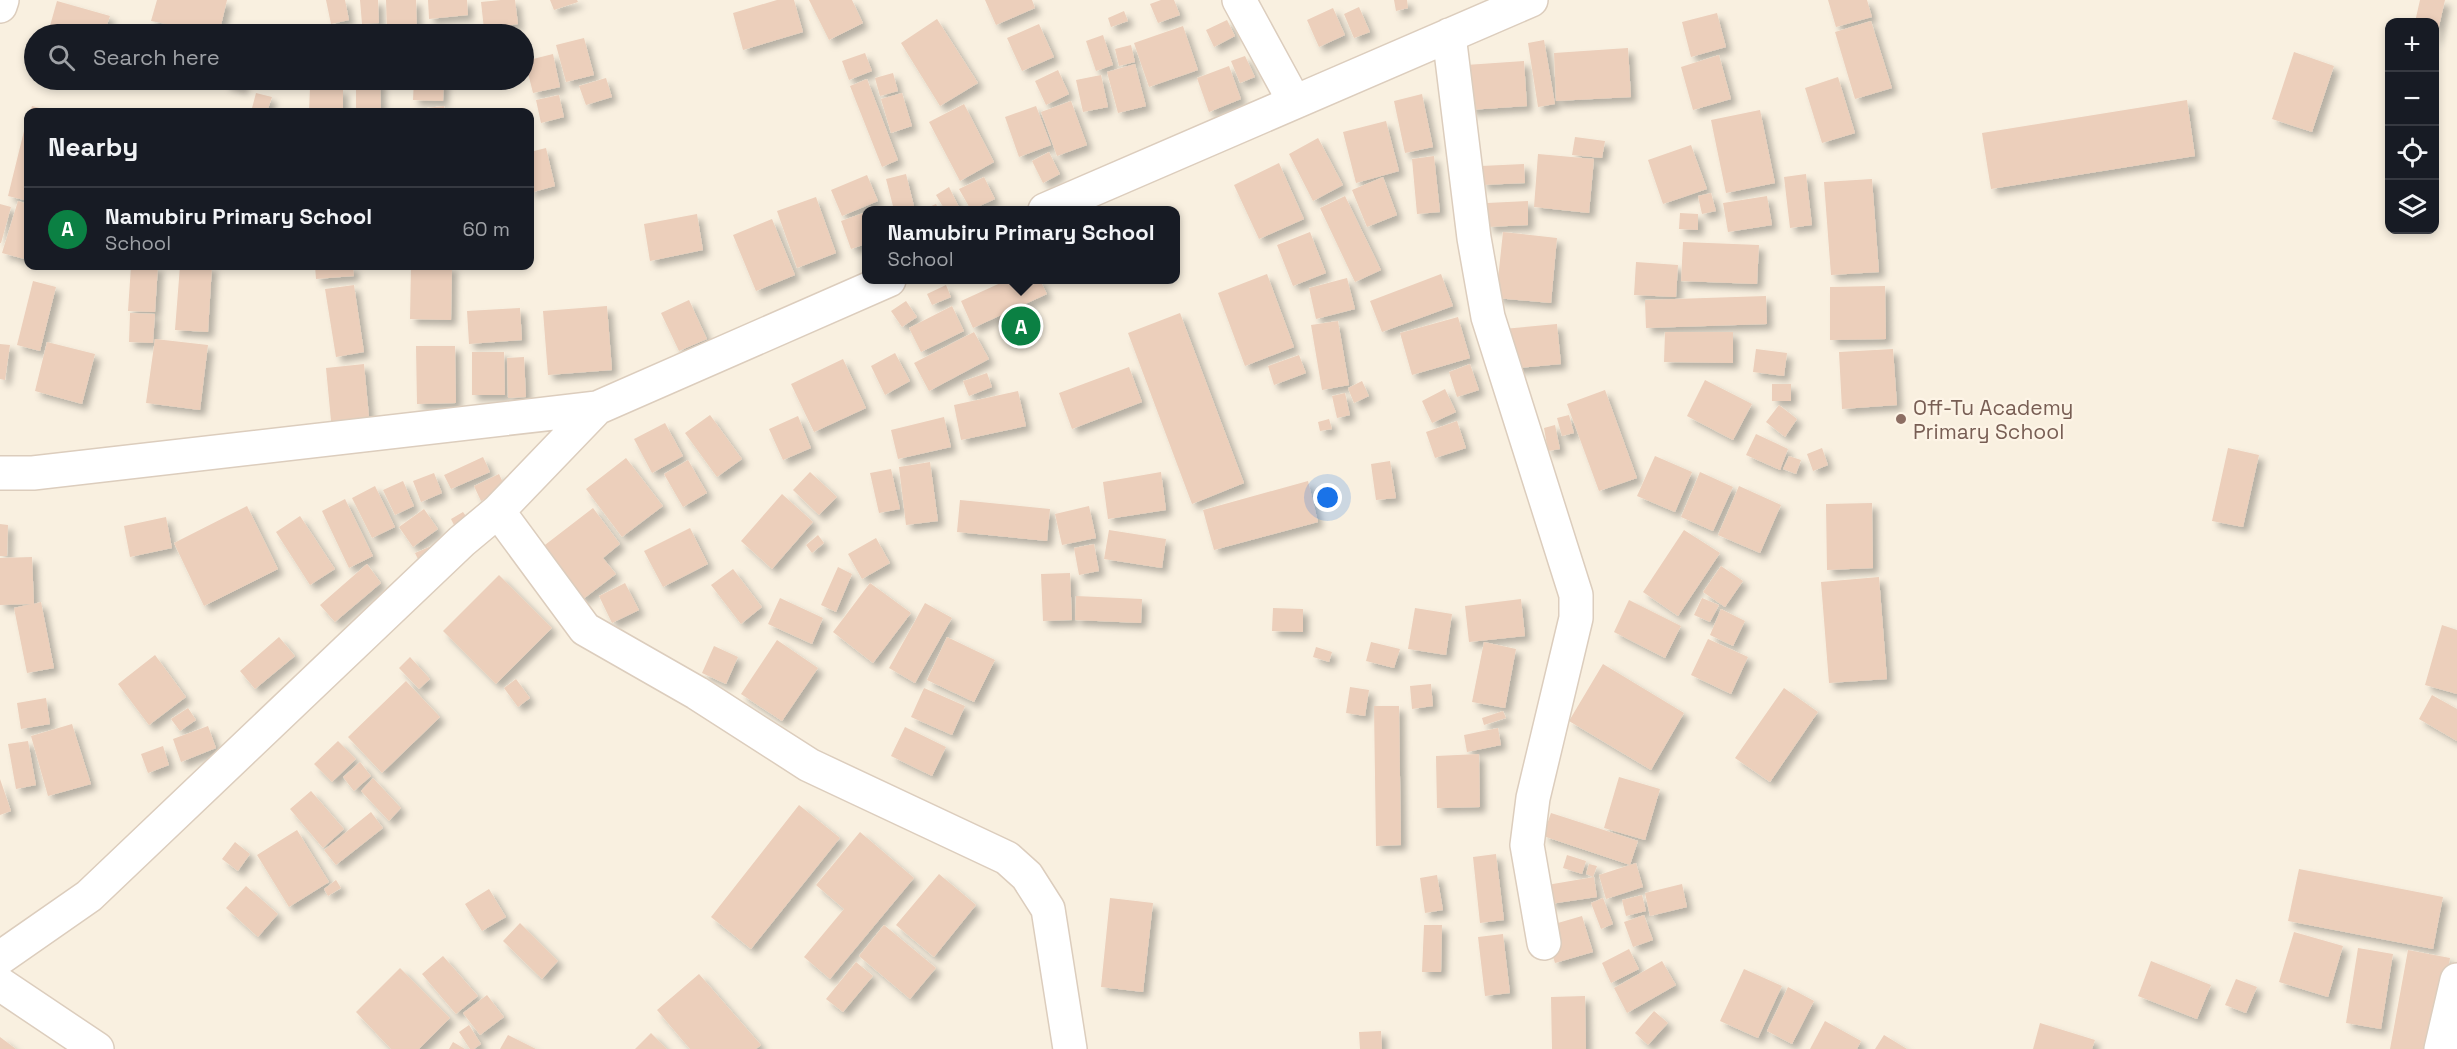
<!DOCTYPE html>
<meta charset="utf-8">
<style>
:root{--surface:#171b24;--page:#242831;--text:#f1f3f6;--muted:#9ea1a6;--line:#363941;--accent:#0b8043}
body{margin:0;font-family:"Space Grotesk",sans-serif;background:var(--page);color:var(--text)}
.controls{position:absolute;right:18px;top:18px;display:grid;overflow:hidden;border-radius:12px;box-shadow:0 3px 9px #0003}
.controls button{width:54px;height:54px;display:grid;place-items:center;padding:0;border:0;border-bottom:2px solid var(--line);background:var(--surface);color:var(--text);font:30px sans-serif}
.you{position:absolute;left:1328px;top:498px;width:21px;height:21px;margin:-15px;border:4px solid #fff;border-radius:50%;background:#1a73e8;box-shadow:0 0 0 9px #1a73e833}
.badge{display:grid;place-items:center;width:39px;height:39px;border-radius:50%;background:var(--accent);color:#fff;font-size:20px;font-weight:700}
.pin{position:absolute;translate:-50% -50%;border:3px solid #fff;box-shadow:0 2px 6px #0006}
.popup{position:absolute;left:862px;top:206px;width:318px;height:78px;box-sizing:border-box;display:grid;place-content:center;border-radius:12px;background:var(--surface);filter:drop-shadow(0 2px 4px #0005);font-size:20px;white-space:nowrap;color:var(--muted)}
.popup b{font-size:22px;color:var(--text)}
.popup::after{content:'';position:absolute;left:50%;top:100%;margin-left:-12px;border:12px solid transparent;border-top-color:var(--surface)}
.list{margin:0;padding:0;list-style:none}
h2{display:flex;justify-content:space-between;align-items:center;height:78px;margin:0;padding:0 24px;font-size:26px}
h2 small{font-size:20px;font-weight:400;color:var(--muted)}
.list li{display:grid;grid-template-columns:39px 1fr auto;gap:18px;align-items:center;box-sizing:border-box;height:84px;padding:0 24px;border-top:2px solid var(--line)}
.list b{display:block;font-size:22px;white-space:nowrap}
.list p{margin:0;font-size:20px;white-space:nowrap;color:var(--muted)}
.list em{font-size:20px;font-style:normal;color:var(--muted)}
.icon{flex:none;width:33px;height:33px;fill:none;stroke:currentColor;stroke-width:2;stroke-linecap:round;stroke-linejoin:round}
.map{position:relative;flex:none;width:2457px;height:1049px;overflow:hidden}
.search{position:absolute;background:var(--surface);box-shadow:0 3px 9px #0003;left:24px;top:24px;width:510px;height:66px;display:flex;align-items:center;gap:15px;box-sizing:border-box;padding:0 21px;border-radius:33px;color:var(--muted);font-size:22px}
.panel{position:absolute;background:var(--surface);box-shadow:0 3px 9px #0003;left:24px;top:108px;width:510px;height:162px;border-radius:12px}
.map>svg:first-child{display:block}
.building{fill:#eccfbb;filter:url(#shadow)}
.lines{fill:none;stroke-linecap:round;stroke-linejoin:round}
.street-casing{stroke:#dccdbd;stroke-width:36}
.street{stroke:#fff;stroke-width:33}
.education-dot{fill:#8d6e63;stroke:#fdf4e6;stroke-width:2}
.labels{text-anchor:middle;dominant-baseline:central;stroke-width:4.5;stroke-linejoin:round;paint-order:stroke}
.education-label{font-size:21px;fill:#785e54;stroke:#fdf4e6;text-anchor:start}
</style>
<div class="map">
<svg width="2457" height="1049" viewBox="0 0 2457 1049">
<defs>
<filter id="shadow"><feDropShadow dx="5.5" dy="5.5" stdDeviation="3" flood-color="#0004"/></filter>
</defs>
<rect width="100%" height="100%" fill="#f9f0e0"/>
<path class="building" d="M157 0H227L219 34 151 21Z
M326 0H345L349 20 331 24Z
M360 0H378L379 23 362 24Z
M386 0H416L417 31 387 32Z
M428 0H467L468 15 429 19Z
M501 0H515L518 24 484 29 481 2Z
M550 0H577L578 2 554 10Z
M777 0H794L803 32 743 50 733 13Z
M809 0H852L863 23 829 40Z
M985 0H1032L1035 8 996 25Z
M1161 0H1174L1180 15 1158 23 1150 4Z
M1394 0H1407L1408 8 1396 11Z
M1828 0H1867L1872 17 1836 27Z
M2420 0H2445L2435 44 2434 22H2415Z
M57 1 110 16 104 34 48 33Z
M1359 7 1370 32 1354 38 1344 14Z
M1333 8 1345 35 1319 47 1307 20Z
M1124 11 1128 21 1111 27 1108 18Z
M1717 13 1726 47 1691 57 1682 22Z
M937 19 978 83 940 106 901 43Z
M1227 20 1235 36 1214 47 1206 30Z
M1871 21 1892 88 1855 99 1835 32Z
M1039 24 1054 57 1022 71 1007 38Z
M1183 26 1198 70 1149 87 1134 43Z
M347 28 349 34H329Z
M1103 35 1113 65 1096 71 1086 41Z
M584 38 594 75 566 82 556 45Z
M1544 40 1555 104 1538 107 1528 43Z
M1131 45 1135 62 1119 66 1115 49Z
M1628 48 1631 97 1556 101 1554 53Z
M2294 52 2334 66 2312 132 2272 119Z
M865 53 872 71 849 80 842 61Z
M553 54 560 87 533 93 525 61Z
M1719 55 1731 99 1693 110 1681 67Z
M1245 56 1255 77 1240 83 1231 61Z
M1524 61 1527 106 1469 110 1466 65Z
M1135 64 1146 106 1118 113 1107 72Z
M1229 66 1241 99 1209 112 1197 78Z
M1058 70 1069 94 1046 105 1035 81Z
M893 73 898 91 880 96 875 78Z
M1101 75 1108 107 1083 112 1076 80Z
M1838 77 1855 133 1822 143 1805 88Z
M606 78 612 97 586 105 579 86Z
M867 79 898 160 882 167 850 86Z
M225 80H244L242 89 224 84Z
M356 80H380L381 112H356Z
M414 80H444L443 101 413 100Z
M310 88 343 89V112H309Z
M256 93 272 97 267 112H251Z
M902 93 912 126 891 133 881 99Z
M1422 94 1433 147 1405 153 1394 101Z
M559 95 564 117 541 123 536 100Z
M2187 100 2195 156 1991 189 1982 133Z
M1071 101 1087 145 1057 156 1041 112Z
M964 104 994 162 960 181 929 122Z
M32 106 55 112H30Z
M444 106 445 112H419V109Z
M1036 106 1051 145 1019 157 1005 117Z
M1760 110 1775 183 1726 193 1711 120Z
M1386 121 1399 171 1356 183 1343 132Z
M24 131 28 132V201L8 196Z
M1575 137 1605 141 1602 158 1572 155Z
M1318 138 1343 185 1313 201 1289 154Z
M1691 145 1707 189 1663 204 1648 160Z
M546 148 555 186 530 193V152Z
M1049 152 1060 174 1043 183 1032 161Z
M1538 154 1594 159 1589 213 1534 207Z
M1434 156 1440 212 1417 214 1412 159Z
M1279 163 1304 219 1259 239 1234 185Z
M1524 164 1525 183 1482 185 1481 166Z
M906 174 915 210H894L886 179Z
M1806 174 1812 225 1790 228 1784 177Z
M867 175 878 201 842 216 831 190Z
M984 177 995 199 971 210 959 189Z
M1383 177 1397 215 1367 227 1352 190Z
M1872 179 1879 272 1831 275 1824 182Z
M949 187 959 207 954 210H945L936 195Z
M1711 193 1716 211 1702 214 1698 196Z
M1345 196 1381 270 1355 282 1320 208Z
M1767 196 1772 225 1728 232 1723 203Z
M816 197 836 253 797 268 777 211Z
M18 201 28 204V260L2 253Z
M1528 201V225L1488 227 1487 203Z
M0 204 11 207 1 243H0Z
M936 204 939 210H922Z
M866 212V244L851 249 841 221Z
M1680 213 1698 214V230L1679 229Z
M697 214 703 250 650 261 644 224Z
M772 219 795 275 756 291 733 235Z
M1310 232 1326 273 1293 286 1277 245Z
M1503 232 1557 238 1551 303 1496 298Z
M1683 242 1759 245 1757 284 1681 281Z
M1636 262 1678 265 1676 297 1634 295Z
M131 266H158L155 312 128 311Z
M180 266H212L208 332 175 330Z
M315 266H353L354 276 316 279Z
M411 266H452L451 320 410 319Z
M1267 274 1294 347 1245 366 1218 293Z
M1441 274 1453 306 1382 332 1370 301Z
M1347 278 1355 309 1316 319 1309 288Z
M1007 280H1040L1047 294 973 328 961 301Z
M33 281 56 287 40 351 17 345Z
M354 285 364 352 336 357 325 289Z
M946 285 951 297 932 305 927 294Z
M1885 286 1886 339 1830 340V287Z
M1766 296 1767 324 1646 328 1645 300Z
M689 300 707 339 679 351 661 313Z
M906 301 917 317 902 327 891 311Z
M607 306 612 370 548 375 543 311Z
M952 306 964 331 921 352 909 328Z
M520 308 522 340 469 344 467 311Z
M130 313 155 314 153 343 129 342Z
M1180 313 1244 483 1192 504 1128 333Z
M1458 317 1470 358 1412 375 1400 333Z
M1338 321 1349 385 1322 390 1311 325Z
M1557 324 1561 364 1507 369 1503 329Z
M974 332 989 359 929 391 914 363Z
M1665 332H1733V363L1664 362Z
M155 339 208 345 200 410 146 403Z
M47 342 95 354 82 404 35 391Z
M0 344 10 345 5 380 0 379Z
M416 346H455L456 403 417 404Z
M1756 349 1787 353 1784 376 1753 372Z
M1893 349 1897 405 1842 409 1839 352Z
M472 352H504L505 395H472Z
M895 353 910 381 885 395 871 366Z
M1299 355 1306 373 1274 385 1268 366Z
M524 357 526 397 508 398 507 358Z
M843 359 866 408 814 432 791 384Z
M364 364 370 427 332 431 326 368Z
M1470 364 1479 390 1457 397 1449 372Z
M1129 367 1142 402 1072 429 1059 393Z
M987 373 992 387 969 396 963 381Z
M1705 380 1752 404 1733 440 1687 416Z
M1362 381 1369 396 1354 403 1348 388Z
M1772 384H1791V401H1772Z
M1445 389 1456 412 1432 423 1422 401Z
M1605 390 1637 478 1599 491 1567 404Z
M1018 391 1026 426 961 440 954 405Z
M1345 393 1350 415 1337 418 1332 396Z
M1779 405 1797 419 1785 437 1766 422Z
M710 415 742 459 717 477 685 433Z
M1569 415 1574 433 1562 436 1557 418Z
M798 416 811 448 783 460 769 429Z
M944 417 951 447 898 459 891 430Z
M1329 419 1332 429 1320 431 1318 422Z
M1457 421 1466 448 1435 458 1426 432Z
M665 423 683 456 652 473 634 439Z
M1555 425 1560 449 1548 451 1544 428Z
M1756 434 1788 449 1780 470 1746 455Z
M1822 448 1828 465 1813 471 1807 454Z
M2228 448 2259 455 2243 527 2212 521Z
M1655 456 1692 472 1675 512 1637 496Z
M1789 456 1801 460 1796 474 1783 469Z
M483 457 490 472 451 489 444 475Z
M626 458 663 506 622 537 586 489Z
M688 460 707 493 683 507 664 474Z
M1390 461 1396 498 1376 500 1371 464Z
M930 462 938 521 906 525 899 467Z
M891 469 900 509 879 513 870 473Z
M810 472 837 497 819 515 793 490Z
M1161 472 1166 510 1108 519 1103 482Z
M1700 472 1733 487 1713 531 1681 517Z
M434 473 442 493 421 502 413 481Z
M499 474 505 487 481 501 474 486Z
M403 481 414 506 395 515 383 490Z
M1308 481 1318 522 1214 550 1203 510Z
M375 486 395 527 372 538 352 498Z
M1739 486 1781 505 1760 553 1718 535Z
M782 494 813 522 772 569 741 541Z
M345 499 373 556 349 568 322 511Z
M960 500 1050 509 1047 541 957 532Z
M1872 503 1873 568 1827 570 1826 504Z
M247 506 278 569 204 606 174 543Z
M1089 506 1096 538 1062 545 1055 514Z
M593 508 620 544 603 558 616 574 582 600 541 548Z
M424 509 438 529 413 547 399 527Z
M463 512 468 519 455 527 451 519Z
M300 516 335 569 310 585 276 532Z
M166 517 172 548 130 557 124 526Z
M0 524 8 525 7 556H0Z
M690 528 708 564 663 587 644 551Z
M1109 530 1166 539 1162 568 1104 559Z
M1684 530 1720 553 1678 616 1643 592Z
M818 535 824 543 812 553 806 545Z
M876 538 890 563 862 579 848 554Z
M1094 544 1099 571 1079 575 1074 548Z
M434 545 440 559 422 567 415 553Z
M32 557 34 604 41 602 54 668 27 673 14 608 31 604 0 605V558Z
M367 564 381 583 335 622 320 605Z
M1721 566 1743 581 1725 607 1703 592Z
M838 567 852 574 836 612 821 605Z
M733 569 762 607 741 624 711 585Z
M1070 573 1072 620 1043 621 1041 574Z
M499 575 552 628 496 684 443 631Z
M1879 577 1887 679 1829 683 1821 582Z
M625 583 639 610 612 623 599 596Z
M870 583 911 613 873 663 833 632Z
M1076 596 1142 599 1141 623 1075 620Z
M780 598 823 618 812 644 768 624Z
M1702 598 1719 605 1710 622 1694 615Z
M1521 599 1525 636 1469 642 1465 606Z
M1629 600 1681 626 1665 658 1614 632Z
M925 603 952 618 915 683 889 668Z
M1273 608 1303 609V632L1272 631Z
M1415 608 1452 614 1446 655 1408 649Z
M1721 609 1745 621 1733 646 1710 635Z
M2442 625 2457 630V694L2425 685Z
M279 637 295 656 255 689 240 671Z
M947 637 995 660 974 702 927 680Z
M1708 639 1748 657 1731 694 1691 675Z
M777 640 818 668 782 721 741 694Z
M1371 642 1400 649 1394 668 1366 661Z
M1484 642 1516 649 1505 708 1472 702Z
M714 646 738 657 726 684 702 673Z
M1316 647 1332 652 1329 662 1313 657Z
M155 655 186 697 149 725 118 684Z
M410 657 430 679 419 689 399 668Z
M1603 664 1684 713 1651 770 1569 721Z
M516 679 530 698 518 707 504 688Z
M406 681 440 717 382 773 348 737Z
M1431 684 1433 706 1412 709 1410 686Z
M1350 687 1369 690 1365 716 1346 713Z
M924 688 965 706 952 735 911 717Z
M1784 688 1818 712 1770 782 1735 758Z
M2432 695 2457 709V741L2419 719Z
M46 698 50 724 21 729 17 703Z
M1374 706H1399L1401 845 1376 846Z
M188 708 196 720 180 731 171 719Z
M1503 711 1506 718 1484 725 1482 718Z
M72 724 91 784 48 796 31 736Z
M208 726 216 748 181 762 173 739Z
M905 727 946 747 932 776 891 756Z
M1498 728 1501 745 1467 752 1464 735Z
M28 741 36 785 16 789 8 744Z
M338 741 356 759 332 782 314 764Z
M163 746 169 765 148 773 141 754Z
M1479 754 1480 807 1437 808 1436 756Z
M360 762 371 776 354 791 343 777Z
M1619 777 1660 789 1645 840 1604 828Z
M373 778 401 808 389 821 361 791Z
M0 779 11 811 0 815Z
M311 791 344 829 323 848 290 809Z
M799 805 840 838 751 949 711 917Z
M371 812 383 828 336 865 324 850Z
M1551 813 1638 841 1630 865 1543 836Z
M297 830 329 882 289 907 257 855Z
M860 832 914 878 830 979 804 957 844 909 816 885Z
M235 842 250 854 238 871 222 859Z
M1496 854 1504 920 1480 923 1473 857Z
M1567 855 1586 861 1582 874 1563 868Z
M1636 863 1643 887 1606 899 1599 875Z
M1589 864 1597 866 1593 877 1586 874Z
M2299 869 2443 897 2433 949 2288 921Z
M939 874 976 905 934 957 896 925Z
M1437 875 1443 910 1425 913 1420 878Z
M1594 877 1597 897 1550 904 1547 885Z
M336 880 341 888 328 896 324 889Z
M1682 884 1687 907 1650 916 1645 893Z
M246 886 278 914 258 937 226 908Z
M489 889 506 917 482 931 465 904Z
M1642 895 1646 911 1626 916 1622 900Z
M1110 898 1153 903 1143 992 1101 987Z
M1603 898 1613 924 1601 929 1591 903Z
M1644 915 1653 940 1633 947 1624 922Z
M1582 916 1593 952 1555 963 1544 927Z
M520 923 558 961 542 979 503 941Z
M884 925 936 968 910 999 859 956Z
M1424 925H1442L1441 972H1422Z
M2294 932 2343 946 2328 997 2279 982Z
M1503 934 1510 993 1485 996 1478 937Z
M2358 948 2393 954 2381 1029 2346 1023Z
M1629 949 1639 969 1611 983 1602 963Z
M2408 950 2450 958 2434 1049H2390Z
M443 956 478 996 456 1014 422 974Z
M1662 961 1676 985 1627 1013 1614 988Z
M2151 961 2211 985 2197 1019 2138 996Z
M856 962 873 976 843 1012 826 999Z
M400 968 450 1018 419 1049H391L356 1012Z
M1744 969 1782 986 1758 1038 1720 1021Z
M699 974 761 1045 756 1049H690L657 1010Z
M2236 979 2257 987 2246 1013 2225 1005Z
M1788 987 1814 1001 1792 1044 1767 1031Z
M487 995 504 1017 480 1035 463 1013Z
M1585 996 1586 1049H1552L1551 997Z
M1654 1011 1668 1023 1648 1045 1635 1033Z
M1825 1021 1861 1041 1857 1049H1810Z
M2040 1023 2095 1040 2092 1049H2033Z
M469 1025 481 1044 474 1049H470L459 1032Z
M1381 1031 1382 1049H1360L1359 1032Z
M651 1033 667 1049H635Z
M508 1035 536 1049H500Z
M1884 1035 1907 1049H1875Z
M0 1037 16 1049H0Z
M453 1042 465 1049H449Z"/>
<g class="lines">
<g class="street-casing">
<path id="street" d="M1239 0 1294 101
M0 6 2 0
M1449 35 1474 238 1488 317 1576 595V618L1533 798 1527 845 1544 943
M1045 210 1531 0
M0 473H33L597 408 889 280
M498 511 585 629 697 693 809 765 1007 858 1027 876 1048 909 1070 1049
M0 958 89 896 462 541 498 511 597 408
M0 984 97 1049
M2441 1049 2457 980"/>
</g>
<use href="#street" class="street"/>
</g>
<circle class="education-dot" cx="1901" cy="419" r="6"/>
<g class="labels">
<g class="education-label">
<text x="1913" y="407">Off-Tu Academy<tspan x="1913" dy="24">Primary School</tspan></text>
</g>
</g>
</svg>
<div class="controls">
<button>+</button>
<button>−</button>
<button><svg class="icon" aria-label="locate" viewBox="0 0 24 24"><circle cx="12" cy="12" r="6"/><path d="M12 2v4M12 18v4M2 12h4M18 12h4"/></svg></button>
<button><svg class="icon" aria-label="layers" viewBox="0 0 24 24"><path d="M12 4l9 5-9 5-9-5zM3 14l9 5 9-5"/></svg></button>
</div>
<div class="you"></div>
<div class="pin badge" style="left:1021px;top:326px">A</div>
<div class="popup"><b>Namubiru Primary School</b>School</div>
<div class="search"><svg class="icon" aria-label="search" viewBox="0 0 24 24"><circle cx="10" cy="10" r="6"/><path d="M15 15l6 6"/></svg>Search here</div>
<section class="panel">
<h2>Nearby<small></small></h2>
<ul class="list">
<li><span class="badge">A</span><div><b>Namubiru Primary School</b><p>School</p></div><em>60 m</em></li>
</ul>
</section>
</div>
